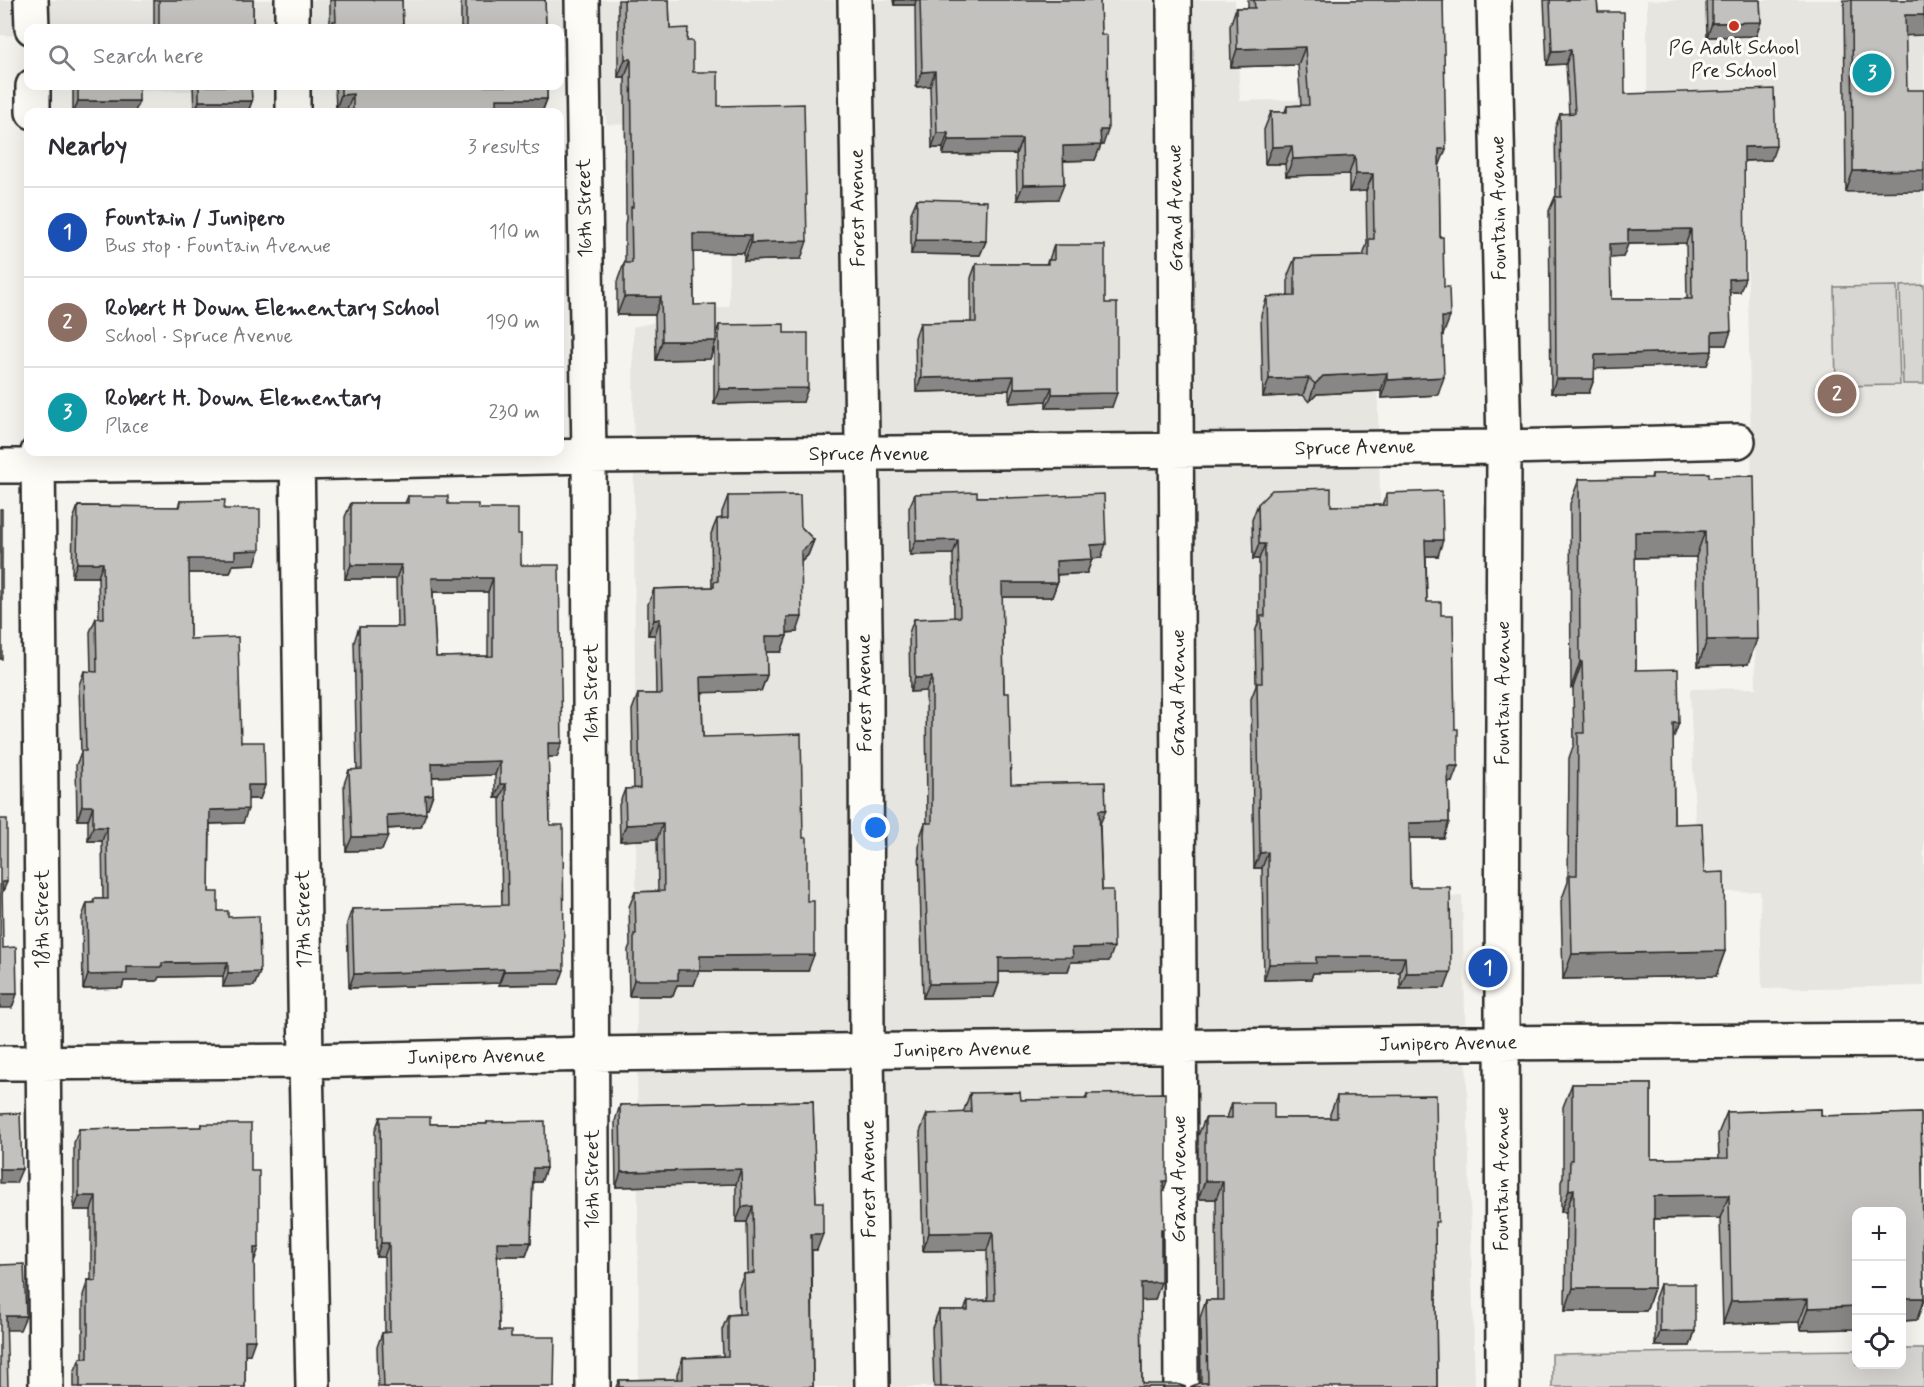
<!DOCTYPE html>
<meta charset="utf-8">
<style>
:root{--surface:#fff;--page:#f7f7f7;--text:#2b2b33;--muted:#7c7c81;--line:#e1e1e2;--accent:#c8321e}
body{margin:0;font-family:Mynerve,sans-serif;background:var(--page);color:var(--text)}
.controls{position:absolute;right:18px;bottom:18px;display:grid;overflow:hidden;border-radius:12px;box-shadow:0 6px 24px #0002}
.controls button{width:54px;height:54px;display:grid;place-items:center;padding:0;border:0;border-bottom:2px solid var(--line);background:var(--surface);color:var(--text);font:30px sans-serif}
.you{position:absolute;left:876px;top:828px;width:21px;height:21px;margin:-15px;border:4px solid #fff;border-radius:50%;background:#1a73e8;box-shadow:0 0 0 9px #1a73e833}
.badge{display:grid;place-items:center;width:39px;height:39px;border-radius:50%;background:var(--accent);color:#fff;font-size:20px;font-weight:700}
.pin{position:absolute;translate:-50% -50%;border:3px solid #fff;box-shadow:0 2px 6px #0006}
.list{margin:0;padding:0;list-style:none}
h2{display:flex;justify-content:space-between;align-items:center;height:78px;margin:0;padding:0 24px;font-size:26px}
h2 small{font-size:20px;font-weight:400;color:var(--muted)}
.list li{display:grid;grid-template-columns:39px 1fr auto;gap:18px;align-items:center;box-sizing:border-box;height:90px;padding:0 24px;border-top:2px solid var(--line)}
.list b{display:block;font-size:22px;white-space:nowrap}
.list p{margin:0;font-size:20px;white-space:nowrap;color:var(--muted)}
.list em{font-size:20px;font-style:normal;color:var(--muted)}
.icon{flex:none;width:33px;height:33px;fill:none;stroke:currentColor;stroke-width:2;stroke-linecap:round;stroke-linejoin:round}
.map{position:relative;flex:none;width:1924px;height:1387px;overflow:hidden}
.search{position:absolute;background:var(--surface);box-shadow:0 6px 24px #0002;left:24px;top:24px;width:540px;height:66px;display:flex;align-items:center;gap:15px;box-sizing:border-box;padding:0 21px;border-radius:12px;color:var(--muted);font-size:22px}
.panel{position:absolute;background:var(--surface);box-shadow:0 6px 24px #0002;left:24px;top:108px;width:540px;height:348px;border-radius:12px}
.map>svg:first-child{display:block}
.built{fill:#e6e5e0}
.green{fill:#d7d6d2;stroke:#81807e;stroke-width:1.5}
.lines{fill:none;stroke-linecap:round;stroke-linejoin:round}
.minor-casing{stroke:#2b2b2b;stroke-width:38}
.secondary-casing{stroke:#2b2b2b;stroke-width:38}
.minor{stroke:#fdfcf7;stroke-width:33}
.secondary{stroke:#fdfcf7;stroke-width:33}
.wall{fill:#a7a6a3;stroke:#2b2b2b;stroke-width:1.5;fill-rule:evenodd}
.shaded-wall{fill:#888785;stroke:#2b2b2b;stroke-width:1.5}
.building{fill:#c2c1be;stroke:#2b2b2b;stroke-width:1.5;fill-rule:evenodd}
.poi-dot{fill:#c8321e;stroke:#fdfcf7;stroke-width:2}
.labels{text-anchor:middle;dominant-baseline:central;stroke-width:6;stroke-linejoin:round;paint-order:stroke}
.poi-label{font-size:20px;fill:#2b2b2b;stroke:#fdfcf7}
.street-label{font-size:20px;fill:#2b2b2b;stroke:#fdfcf7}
</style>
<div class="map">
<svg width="1924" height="1387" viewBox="0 0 1924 1387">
<rect width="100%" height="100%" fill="#f5f4ef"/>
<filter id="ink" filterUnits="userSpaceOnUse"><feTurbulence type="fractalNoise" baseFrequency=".0167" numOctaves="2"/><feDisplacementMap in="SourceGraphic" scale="12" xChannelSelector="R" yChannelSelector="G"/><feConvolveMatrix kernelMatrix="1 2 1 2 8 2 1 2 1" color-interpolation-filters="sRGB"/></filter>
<g filter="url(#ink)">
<path class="built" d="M0 0H1235L1240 101 1371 98 1389 903 1462 896 1475 1387H639L633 327 729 306 728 129 607 124 589 42 560 40V28H28V36L0 35Z
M1647 0H1924V986L1762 989 1760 891 1698 893 1690 689 1756 688 1744 99 1647 100Z
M36 86H207L208 91 36 89Z"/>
<path class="green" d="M1924 285V384H1903L1900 286Z
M1897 286 1900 385 1836 386 1834 287Z
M1902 1349H1924V1387H1552V1354L1856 1350V1364H1902Z"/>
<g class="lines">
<g class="minor-casing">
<path id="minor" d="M31 0 32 28
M292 0V28
M582 0 589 456 593 1387
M1174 0C1178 462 1177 925 1181 1387
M1494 0 1504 447 1502 1001 1503 1387
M33 86V112
M293 86V112
M38 452 46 1387
M297 452 306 1061 313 1387
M0 466 298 463 589 456 1504 447 1738 441
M0 1063 306 1061 593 1054 1461 1043 1924 1040"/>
</g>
<g class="secondary-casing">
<path id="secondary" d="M855 0 866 691 867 1052 872 1387"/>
</g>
<use href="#minor" class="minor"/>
<use href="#secondary" class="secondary"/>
</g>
<path class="wall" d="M154 0H253V28H154Z
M330 0H402L403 28H330Z
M461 0H545L546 28H461Z
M618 0H669L670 29 687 41 693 72 718 106 801 259 744 261V253L693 252 694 305 716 333 719 325 784 333 803 402 714 404V348L710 359 656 360 655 315H617V282L624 263H625V225L626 219 625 77H618Z
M893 0H1100L1103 145H1101L1095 160 1063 161 1064 184 1058 199 1017 200 1016 154 943 155V148H932L930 86 916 87 915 5H894Z
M1248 0H1443L1439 167 1440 237 1443 335H1442L1438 395 1381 398V391L1317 394 1309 402 1303 395 1263 397 1261 315 1267 297 1288 296V275L1295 258 1363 256 1367 244 1366 191 1349 192V174L1286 176 1285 164H1265L1264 130 1271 112H1285L1287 106 1301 105 1298 65 1231 67 1230 26 1236 8H1248Z
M1544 0H1597L1598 12 1625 94 1771 160 1744 161 1740 292H1730L1726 345H1712V351L1707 365 1594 368V379L1589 393H1551L1549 211 1555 197H1556L1555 128 1560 114H1569L1566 64 1547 65ZM1686 243 1687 299H1611L1610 258 1623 257 1628 244Z
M1706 0H1760L1761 22 1756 36 1707 37Z
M1844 0H1924L1906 36 1846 192Z
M73 86H139L135 112H73Z
M193 86H251L252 101 248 112H194Z
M335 86H547V99L542 112H348L347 109H336Z
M917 199 986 241 980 255 911 254V213Z
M1054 245 1105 303 1112 407 1046 408V401L1009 403V390L916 392 915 337 920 323 971 322V278L976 264H1046L1048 260H1049Z
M1652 474 1709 477 1748 664 1698 666 1696 557 1635 558 1636 670 1673 739 1674 824 1704 873 1725 951 1716 976 1563 979 1561 901 1568 882 1569 758 1574 744 1573 688H1571L1570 504 1579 479 1651 478Z
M1387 493 1438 556H1426L1427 602 1441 615 1452 782H1448L1449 822 1443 838H1409L1410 887 1445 988 1400 989V972L1313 973 1311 979 1264 980 1262 868H1254L1251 699 1256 686 1255 632 1259 621V559H1253L1252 520 1258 504 1331 506 1382 505Z
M915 494 1007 498 1101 558 1092 559 1087 573 1057 575V583L1052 597H1002L1004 693 1011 784 1100 824 1102 890 1109 961 1071 962 1068 971 999 972V983L994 997 923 998 919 848 920 837 925 823H927L926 691 910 692 909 633 914 619 954 618 953 554 910 555 909 508Z
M408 496 448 504 478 509 518 534 521 565 557 757H548L550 825 559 984 499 985V983L349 988 347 923 352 909 502 906 500 798H495V775L432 777 433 794 428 808H426L421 827 387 829 388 836 382 850 346 851 344 784 349 770H357L354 642 359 627H397L396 579H345V517L351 503H405ZM433 592H488V656L436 657Z
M728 496 801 527 814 540 808 555 801 562 797 632 787 633 781 652H766L767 675 761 691 702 692 703 737 803 838 808 971H699L694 985H677L673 996H629L628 950 630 945 629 907 635 892 658 891 657 839 620 841 619 805 625 789H634L632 710 638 694H656L655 635H648V604L654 589 712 587 711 534 717 519 722 518V512Z
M180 501 224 509 255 564 233 565 230 573H189L190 639 241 742 265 785 260 799H248L243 823 210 824 209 892 218 911 228 917 260 972 254 986 223 987V976L159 977 157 981H124L122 988 83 989 82 917 87 903H93L94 899H103L102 841H88V820H77L76 765 81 753 79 685 84 671 91 672 90 632 96 618H99L98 577H72L73 520 78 506 178 507Z
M1572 1084H1651V1159L1719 1158 1718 1134 1727 1112 1821 1109V1116L1921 1113 1924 1300 1917 1320 1902 1321V1212H1857V1329L1800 1330 1799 1322 1723 1324 1720 1218 1654 1219V1288L1646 1311H1565L1566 1212H1561V1182L1563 1177V1107Z
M970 1093 1021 1100 1085 1099 1087 1094 1163 1193 1161 1238 1155 1300H1141L1142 1384 1186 1387H934L932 1328 939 1310H964L968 1301 988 1300 987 1250 923 1251 920 1132 927 1114 963 1113Z
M1337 1096 1435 1230 1437 1387 1201 1383 1200 1318 1206 1300H1217L1216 1199H1198V1136L1205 1118H1227L1232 1103 1274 1118H1330V1114Z
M813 1101 817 1250H812L813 1387H616L619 1380 677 1379V1374L683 1358 723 1356 722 1330 728 1315 739 1314 738 1289 744 1274 748 1273 747 1222H736V1184L616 1187 615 1121 620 1105Z
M380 1117 430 1124H486L487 1122 546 1168 541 1182H533L531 1242 526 1256H497L499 1331 511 1337 554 1387H378L377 1347 382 1333 385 1332 384 1257H376L375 1131Z
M202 1124 251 1171 254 1261 250 1354 245 1355V1387H74V1373L80 1358H83V1295L88 1280H91V1210H74V1143L79 1129 201 1127Z
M1660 1284 1695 1331 1690 1346H1655V1298Z"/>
<path class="shaded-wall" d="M895 0H916L915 5H894Z
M1905 15H1924V35L1898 36Z
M1761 22 1756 36 1707 37 1712 23Z
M1305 47 1298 65 1231 67 1237 49Z
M1571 50 1566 64 1547 65 1552 51Z
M625 59H631L625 77H618Z
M935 71 930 86 916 87 922 72Z
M353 94 347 109H336L341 95Z
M496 99H547L542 112H491Z
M78 101H139L135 112H74Z
M199 101H252L248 112H195Z
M1100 130H1108L1103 145H1095Z
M937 133H948L943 148H932Z
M1022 139 1016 154 943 155 948 140Z
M1101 145 1095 160 1058 161 1063 146Z
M1292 146 1285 164H1265L1272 147Z
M1776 146 1771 160 1739 161 1744 147Z
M1439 149H1446L1439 167Z
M1355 156 1349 174 1286 176 1293 159Z
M1924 170V191L1846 192 1853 171Z
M1356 174H1373L1366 191 1349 192Z
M1064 184 1058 199 1017 200 1023 185Z
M1691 229 1686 243 1628 244 1623 257 1605 258 1610 244 1628 230Z
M693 234 751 235 744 253 687 252Z
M916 240 986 241 980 255 911 254Z
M807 241 801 259 744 261 751 243Z
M1745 278 1740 292H1724L1729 279Z
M624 297H661L655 315H617Z
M1442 317H1450L1443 335H1435Z
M1731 331 1726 345H1707L1712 332Z
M662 341H716L710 359 656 360Z
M1712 351 1707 365 1590 369 1595 355Z
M1387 373 1381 391 1317 394 1309 402 1315 384 1323 376Z
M1014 376 1009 390 916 392 921 378Z
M1444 377 1438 395 1381 398 1387 380Z
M1309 378 1303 395 1263 397 1269 379Z
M1556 379H1594L1589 393H1551Z
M1052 387 1046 401 1009 403 1014 388Z
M808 388 803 402 714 404 719 389Z
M1117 393 1112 407 1046 408 1052 394Z
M1705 531 1696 557 1626 558 1635 532Z
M814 540 808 555 796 567 801 551Z
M958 540 953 554 910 555 916 541Z
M1425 540H1443L1438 556H1419Z
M1106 544 1101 558 1086 559 1091 545Z
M1259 544H1265L1259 559H1253Z
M260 550 255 564 233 565 230 573H184L189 559 235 551Z
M1092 559 1087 573 1051 575 1056 561Z
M77 563H103L98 577H72Z
M351 565H401L396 579H345Z
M432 578H493L488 592H427Z
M1002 583H1057L1052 597H997Z
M787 617H802L797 632 781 633Z
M660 619 655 635H648L654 620Z
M766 636H787L781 652H760Z
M1757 639 1748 664 1698 666 1707 640Z
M1580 662H1582L1573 688H1571Z
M767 675 761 691 696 693 701 677Z
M932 677 926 691 910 692 915 678Z
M1673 723H1679L1670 748Z
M548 743H562L557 757H543Z
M500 761 495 775 427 777 432 763Z
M1448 766H1458L1452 782H1443Z
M500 784H506L500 798H495Z
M248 785H265L260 799H243Z
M433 794 428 808 420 809 425 795Z
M82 806H93L88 820H77Z
M248 809 243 823 205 824 210 810Z
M1099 810H1106L1100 824H1094Z
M426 813 421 827 382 829 387 815Z
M1449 822 1443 838H1403L1409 823Z
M663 823 657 839 620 841 626 825Z
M93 827H107L102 841H88Z
M388 836 382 850 346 851 352 837Z
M1268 852 1262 868H1254L1260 853Z
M2 882H7L1 896Z
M1114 947 1109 961 1071 962 1068 971 994 972 999 958 1072 948Z
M1725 951 1716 976 1563 979 1572 954Z
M814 955 808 971H699L694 985H677L673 996H629L634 980 678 970 700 956Z
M1316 957H1405L1400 972 1313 973 1311 979 1264 980 1269 964Z
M228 962 223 976 159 977 157 981H124L122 988 83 989 88 975 127 967 162 963Z
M504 969 499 983 349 988 354 974Z
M564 970 559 984 499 985 504 971Z
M260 972 254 986 223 987 228 973Z
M1451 972 1445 988 1400 989 1406 973Z
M999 983 994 997 923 998 929 984Z
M0 994H17L12 1008H0Z
M533 1168H546L541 1182H528Z
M0 1169H22L16 1183H0Z
M741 1169 736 1184 616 1187 621 1172Z
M1163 1181H1167L1161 1199Z
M1205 1181H1223L1216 1199H1198Z
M1574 1189 1566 1212H1561L1569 1190Z
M1729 1195 1720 1218 1646 1219 1654 1196Z
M79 1196H96L91 1210H74Z
M753 1206 747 1222H736L742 1207Z
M993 1232 987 1250 923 1251 929 1233Z
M811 1234H823L817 1250H806Z
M497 1242H531L526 1256H492Z
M381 1243H389L384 1257H376Z
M254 1248H259L254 1262Z
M1161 1282 1155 1300 1134 1301 1141 1283Z
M1573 1288H1654L1646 1311H1565Z
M1902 1298H1924L1917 1320 1902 1321Z
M1808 1299 1799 1322 1723 1324 1731 1301Z
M1857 1306V1329L1800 1330 1808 1308Z
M6 1316H26L20 1330H1Z
M1695 1331 1690 1346H1655L1660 1332Z
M245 1340H255L250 1354 240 1355Z"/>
<path class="building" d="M159 0H253V28H159Z
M335 0H402L403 28H333V21H336Z
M466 0H545L546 28H466Z
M624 0H669L670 29 688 28 687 41H693V72H718V106L804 104 807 241 751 243V235L693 234 694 305 716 304V341H662L661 297H624V263H632L631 207H633L631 59H625Z
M920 0H1100L1101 35H1107L1108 130H1100L1101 145 1063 146 1064 184 1023 185 1022 139 948 140V133H937L935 71 922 72Z
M1254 0H1443L1446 149H1439L1440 237H1443L1444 287H1449L1450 317H1442L1444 377 1387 380V373L1323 376 1315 384 1309 378 1269 379 1267 297 1295 296V258L1369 256V239H1374L1373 174H1356L1355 156 1293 159 1292 146 1272 147 1271 112H1287V106L1309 105 1305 47 1237 49 1236 8H1255Z
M1550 0H1597L1598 12H1624L1625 94 1774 89 1776 146 1744 147 1745 278 1729 279 1731 331 1712 332V351L1595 355 1594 379H1556L1555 197H1561L1560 114 1575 113 1571 50 1552 51ZM1691 229 1692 299H1611L1610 244 1628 243V230Z
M1712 0H1760L1761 22 1712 23Z
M1852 0H1924V15H1905L1907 90H1924V170L1853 171Z
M78 86H139V101H78Z
M199 86H251L252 101H199Z
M341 86H547V99H496V112H353V94L341 95Z
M917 199 987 201 986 241 916 240Z
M1054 245H1105V303H1117V393L1052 394V387L1014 388V376L921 378 920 323 976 322V264H1048V260H1054Z
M784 324V333H808V388L719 389V325Z
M1709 473V477L1754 476 1757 639 1707 640 1705 531 1635 532 1636 670 1678 669 1679 723H1673L1674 824 1702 823 1704 873 1724 872 1725 951 1572 954 1570 875H1577L1578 733H1584L1582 662H1580L1579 479 1652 478V474Z
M1331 488V506L1387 505V493L1442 491 1443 540H1425L1427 602H1441V615H1453L1455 729H1458V766H1448L1449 822 1409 823 1410 887H1450L1451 972 1406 973 1405 957H1316V963L1269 964 1268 852 1260 853 1257 683H1262L1261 616H1265V544H1259L1258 504 1272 490Z
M977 492V497H1007V498L1104 494 1106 544 1091 545 1092 559 1056 561 1057 583H1002L1004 693H1009L1011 784 1105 782 1106 810H1099L1102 890H1113L1114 947 1072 948 1073 957 999 958V983L929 984 924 834 925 823H932V677L915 678 914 619 960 617 958 540 916 541 915 494Z
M800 495 801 527 814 540 801 551 802 617H787V636H766L767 675 701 677 703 737 801 734 803 838H807V901H814V955L700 956V970H678V980H634V934H636L635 892 664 891 663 823 626 825 625 789 640 788 638 694H662L660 619 654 620V589L714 587V582L718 581 717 519 728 518V496Z
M408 496H448V504H478V509H518V534H521V565H559L562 743H548L550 825H563L564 970 504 971V969L354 974 352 909 508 905 506 784H500V761L432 763 433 794 425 795 426 813 387 815 388 836 352 837 349 770 362 769 359 627H403L401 565H351V503H408ZM432 578H493V656L436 657Z
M225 500 224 509H260V550L235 551V559H189L190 639 238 637 241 742H264L265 785H248V809L210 810 209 892H218V911H228V917L259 916 260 972 228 973V962L162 963V967H127V974L88 975 87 903H94V899H108L107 827H93V806H82L81 751H86L84 671 97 672 96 618H104L103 563H77L78 506 180 507V501Z
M0 509H2V659H0Z
M0 819H7V882H2L3 948 16 947 17 994H0Z
M1572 1084H1651V1159L1728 1158 1727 1112 1821 1109V1116L1921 1113 1924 1298H1902V1212H1857V1306L1808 1308V1299L1731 1301 1729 1195 1654 1196V1288H1573L1574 1189 1569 1190 1570 1160H1572Z
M1020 1092 1021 1100 1087 1099V1094L1165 1093V1118H1167V1181H1163L1164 1229H1161V1282L1141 1283 1142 1384H1177L1186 1387H941L939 1310H968V1301L995 1300 993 1232 929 1233 927 1114 971 1112 970 1093Z
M1436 1095 1438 1222H1435L1437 1387H1190L1199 1383H1208L1206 1300H1224L1223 1181H1205V1118H1232V1103H1274V1118H1337V1096Z
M813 1101 816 1202H823V1234H811L813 1387H619V1380L683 1379V1358L728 1356V1315L745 1314 744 1274 754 1273 753 1206 742 1207 741 1169 621 1172 620 1105Z
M20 1113 22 1169H0V1114Z
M380 1117H430V1124H487V1122L545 1121 546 1168H533L531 1242H497L499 1331H511V1337H555L554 1387H384L382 1333 390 1332 389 1243H381Z
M202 1124H251V1171H259V1248H254L255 1340H245V1387H80V1358H88V1280L96 1281V1196H79V1129L202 1127Z
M24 1264 26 1316H6L8 1387H0V1265Z
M1660 1284H1695V1331L1660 1332Z"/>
</g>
<circle class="poi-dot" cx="1734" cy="26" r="6"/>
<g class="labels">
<g class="poi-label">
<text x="1734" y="48">PG Adult School<tspan x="1734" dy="23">Pre School</tspan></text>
</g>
<g class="street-label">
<text transform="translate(585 208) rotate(-91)">16th Street</text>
<text transform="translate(858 208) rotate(-91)">Forest Avenue</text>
<text transform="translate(1176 208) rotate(-91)">Grand Avenue</text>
<text transform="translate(1499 208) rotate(-91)">Fountain Avenue</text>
<text transform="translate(1355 448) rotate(-1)">Spruce Avenue</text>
<text x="869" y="454">Spruce Avenue</text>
<text transform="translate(591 693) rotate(-90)">16th Street</text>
<text transform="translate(865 693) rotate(-91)">Forest Avenue</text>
<text transform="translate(1178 693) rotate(-90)">Grand Avenue</text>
<text transform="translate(1503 693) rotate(-90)">Fountain Avenue</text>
<text transform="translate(42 919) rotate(-90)">18th Street</text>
<text transform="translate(304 919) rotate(-91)">17th Street</text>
<text transform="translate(1448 1044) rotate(-1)">Junipero Avenue</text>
<text transform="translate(962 1050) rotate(-1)">Junipero Avenue</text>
<text transform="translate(476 1057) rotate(-1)">Junipero Avenue</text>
<text transform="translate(592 1179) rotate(-90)">16th Street</text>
<text transform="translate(869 1179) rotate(-91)">Forest Avenue</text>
<text transform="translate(1179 1179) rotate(-90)">Grand Avenue</text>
<text transform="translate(1502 1179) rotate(-90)">Fountain Avenue</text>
</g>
</g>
</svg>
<div class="controls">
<button>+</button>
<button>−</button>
<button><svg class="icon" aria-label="locate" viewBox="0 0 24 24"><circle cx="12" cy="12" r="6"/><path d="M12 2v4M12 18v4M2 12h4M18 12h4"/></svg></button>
</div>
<div class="you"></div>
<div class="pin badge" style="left:1488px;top:968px;background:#1a4fb4">1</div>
<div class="pin badge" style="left:1837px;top:394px;background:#8d6e63">2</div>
<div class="pin badge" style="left:1872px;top:73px;background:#0f9aa8">3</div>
<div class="search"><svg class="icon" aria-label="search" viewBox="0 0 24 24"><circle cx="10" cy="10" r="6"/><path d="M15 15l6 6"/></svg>Search here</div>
<section class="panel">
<h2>Nearby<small>3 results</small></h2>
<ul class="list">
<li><span class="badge" style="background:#1a4fb4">1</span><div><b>Fountain / Junipero</b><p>Bus stop · Fountain Avenue</p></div><em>110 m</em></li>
<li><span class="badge" style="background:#8d6e63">2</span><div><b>Robert H Down Elementary School</b><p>School · Spruce Avenue</p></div><em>190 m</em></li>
<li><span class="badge" style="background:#0f9aa8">3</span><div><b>Robert H. Down Elementary</b><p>Place</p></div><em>230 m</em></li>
</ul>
</section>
</div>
